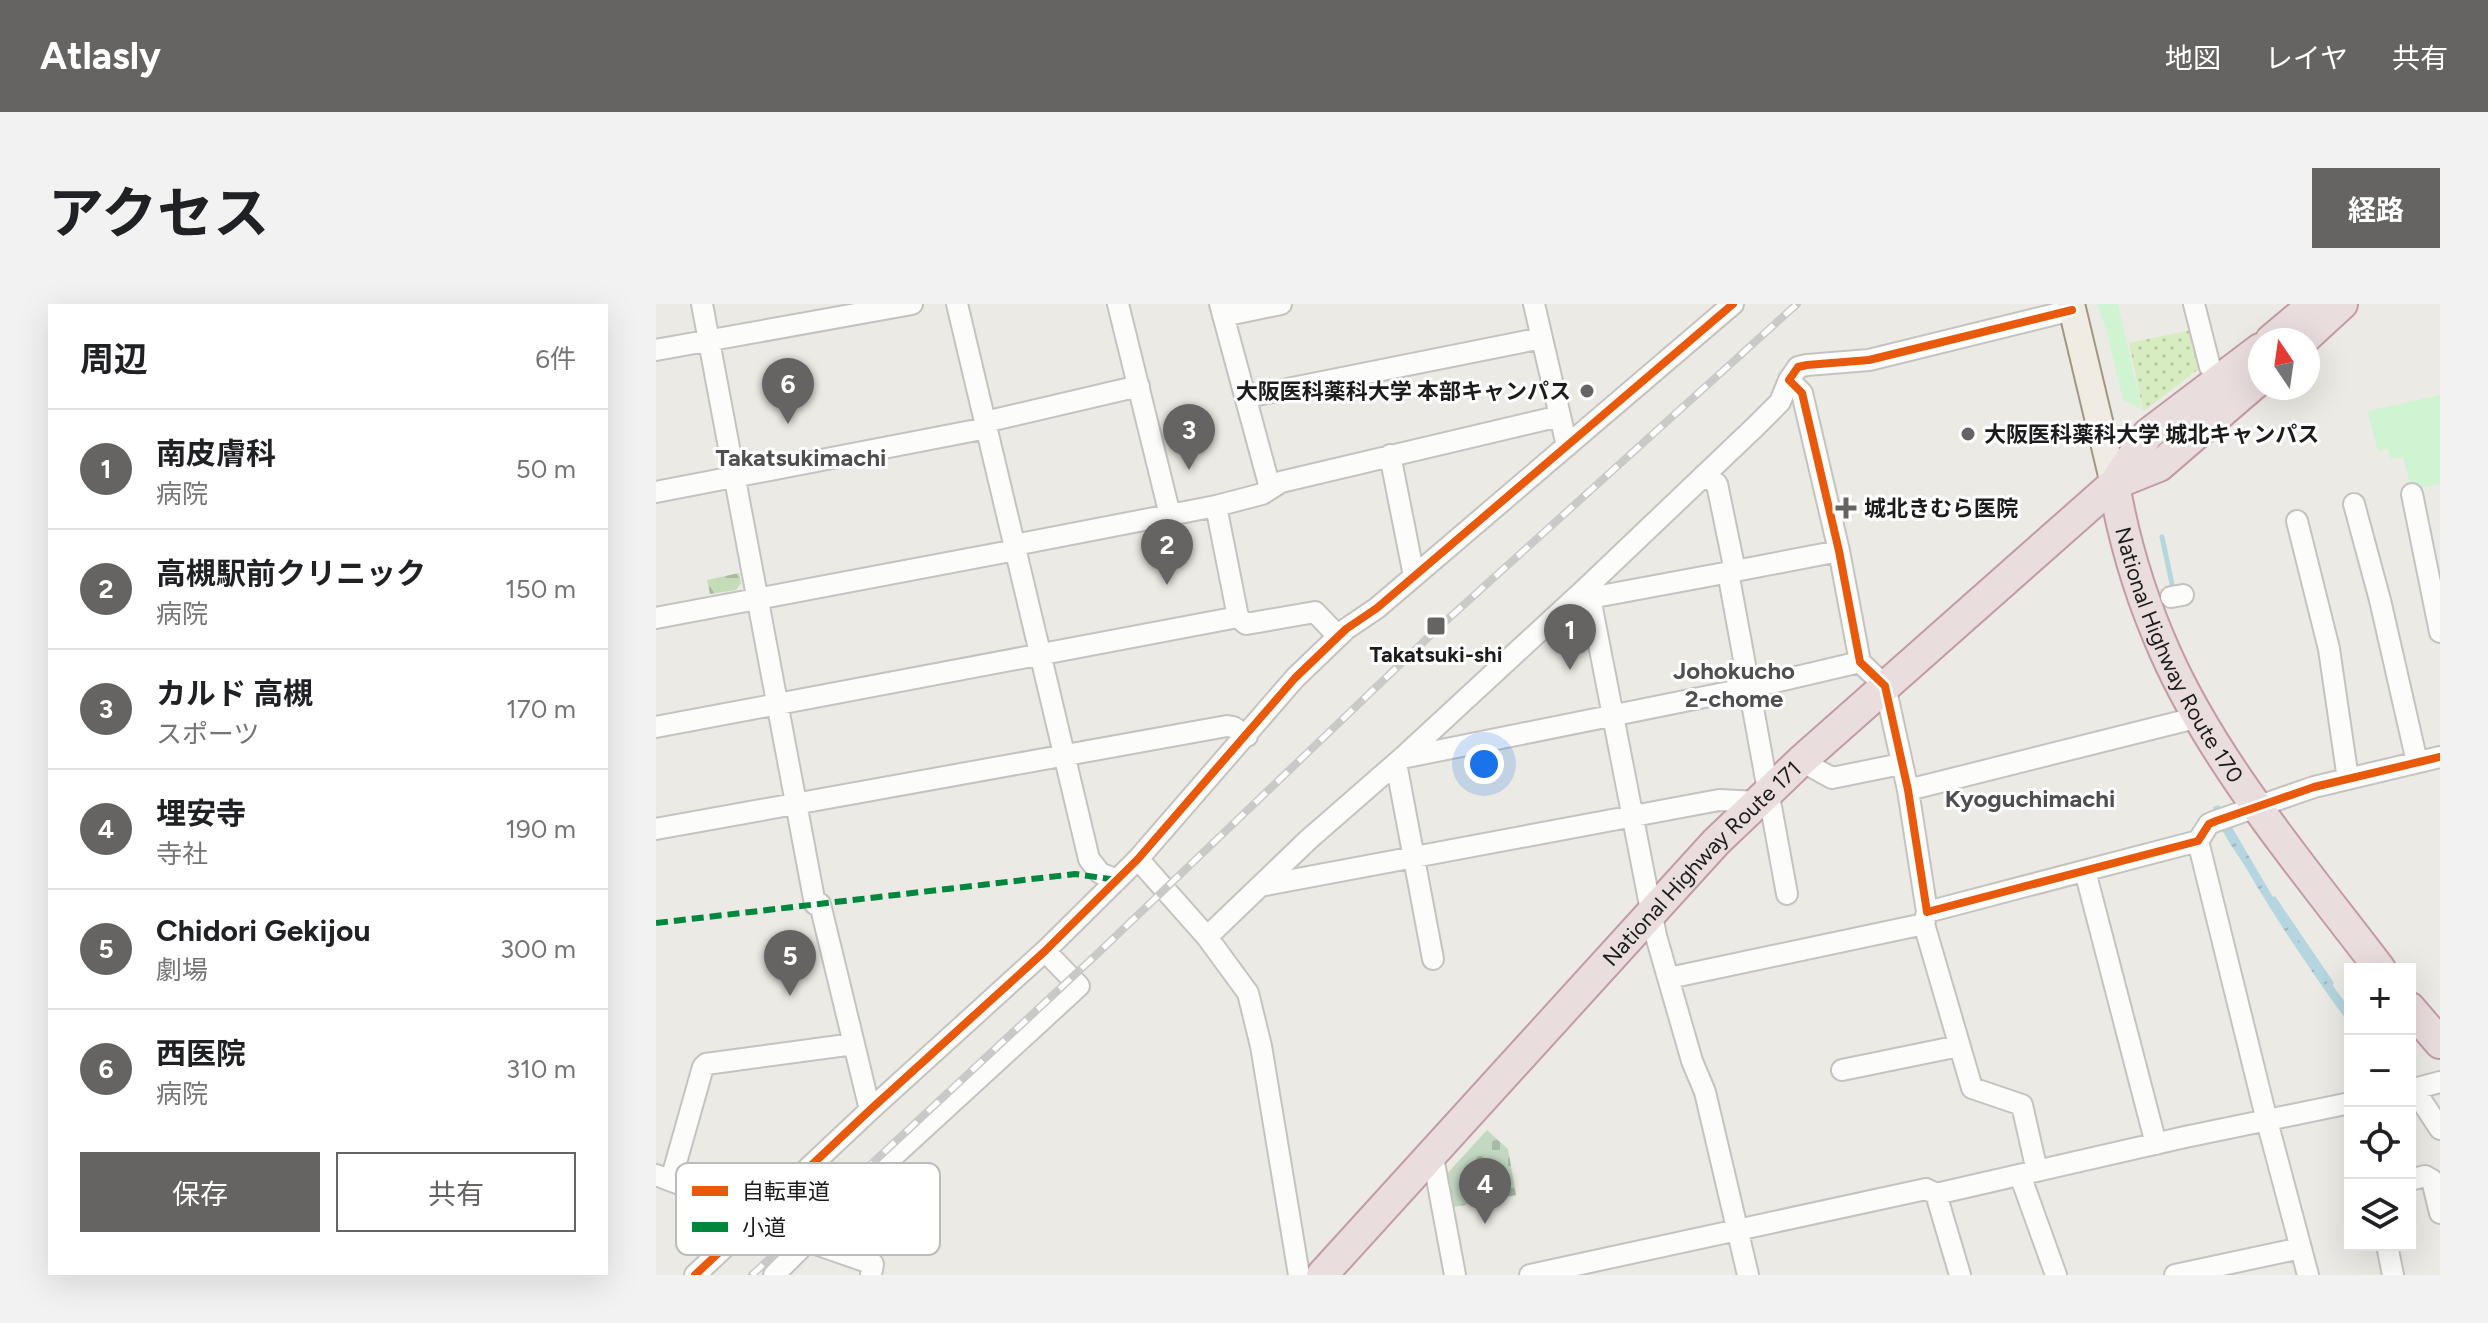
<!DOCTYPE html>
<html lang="ja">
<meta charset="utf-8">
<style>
:root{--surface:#fff;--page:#f2f2f2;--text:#202124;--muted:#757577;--line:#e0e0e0;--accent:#656462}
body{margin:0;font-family:Figtree,"Noto Sans JP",sans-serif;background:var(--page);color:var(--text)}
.controls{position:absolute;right:24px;bottom:24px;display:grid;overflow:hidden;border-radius:0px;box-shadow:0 8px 32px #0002}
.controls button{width:72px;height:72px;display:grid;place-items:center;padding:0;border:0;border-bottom:2px solid var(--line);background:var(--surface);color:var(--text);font:40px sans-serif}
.compass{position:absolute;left:1592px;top:24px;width:72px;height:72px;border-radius:50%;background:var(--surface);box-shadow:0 8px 32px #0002;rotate:347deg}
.you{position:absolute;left:828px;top:460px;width:28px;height:28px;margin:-20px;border:6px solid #fff;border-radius:50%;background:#1a73e8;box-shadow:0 0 0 12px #1a73e833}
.badge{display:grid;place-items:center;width:52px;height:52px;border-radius:50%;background:var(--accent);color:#fff;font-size:26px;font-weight:700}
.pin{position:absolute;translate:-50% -66px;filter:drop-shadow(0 2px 4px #0008)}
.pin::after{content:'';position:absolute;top:42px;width:28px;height:24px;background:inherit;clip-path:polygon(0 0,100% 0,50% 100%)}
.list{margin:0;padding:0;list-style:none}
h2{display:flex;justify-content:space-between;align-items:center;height:104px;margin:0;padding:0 32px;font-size:34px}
h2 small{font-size:26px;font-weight:400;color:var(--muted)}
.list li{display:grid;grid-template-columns:52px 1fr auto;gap:24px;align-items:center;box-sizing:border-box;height:120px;padding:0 32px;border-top:2px solid var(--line)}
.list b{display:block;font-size:30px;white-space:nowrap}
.list p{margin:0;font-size:26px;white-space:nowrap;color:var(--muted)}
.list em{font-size:26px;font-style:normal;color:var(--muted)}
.actions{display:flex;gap:16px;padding:24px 32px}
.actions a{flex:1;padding:18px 0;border:2px solid var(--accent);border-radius:0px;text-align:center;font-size:28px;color:var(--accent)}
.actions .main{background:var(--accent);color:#fff}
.icon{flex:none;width:44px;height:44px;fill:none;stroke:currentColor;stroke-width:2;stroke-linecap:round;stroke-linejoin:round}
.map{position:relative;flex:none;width:1784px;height:971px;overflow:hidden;border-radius:0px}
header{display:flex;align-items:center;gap:48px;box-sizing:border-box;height:112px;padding:0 40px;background:var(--accent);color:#fff}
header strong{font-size:38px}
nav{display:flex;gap:44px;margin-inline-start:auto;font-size:28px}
.intro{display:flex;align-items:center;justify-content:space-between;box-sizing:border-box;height:192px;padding:0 48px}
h1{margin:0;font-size:56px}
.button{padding:20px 36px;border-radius:0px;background:var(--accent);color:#fff;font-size:28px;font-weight:700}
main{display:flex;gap:48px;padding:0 48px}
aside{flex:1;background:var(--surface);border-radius:0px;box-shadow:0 8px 32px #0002}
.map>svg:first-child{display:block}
.grass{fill:url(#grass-dots)}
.forest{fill:url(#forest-firs)}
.cemetery{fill:url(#cemetery-stones)}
.park{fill:#d0f4d1}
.water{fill:url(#water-ripples)}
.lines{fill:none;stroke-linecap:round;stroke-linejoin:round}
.stream{stroke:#b5d6e0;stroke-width:5}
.minor-casing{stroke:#c4c3c0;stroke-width:24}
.major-casing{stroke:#a29881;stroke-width:30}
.highway-casing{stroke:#c39ba4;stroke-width:34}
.minor{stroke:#fcfcfb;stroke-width:20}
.major{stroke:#f0ebe3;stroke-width:26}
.highway{stroke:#e9ddde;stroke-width:30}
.rail-casing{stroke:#c9c9c8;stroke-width:8}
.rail{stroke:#fff;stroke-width:5;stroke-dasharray:15;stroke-linecap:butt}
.quiet{stroke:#00873e;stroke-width:6;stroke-dasharray:12 6;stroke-linecap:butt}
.cycleway-casing{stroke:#fff;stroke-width:13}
.cycleway{stroke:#e8590c;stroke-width:8}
.poi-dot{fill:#656462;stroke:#fff;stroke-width:3}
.labels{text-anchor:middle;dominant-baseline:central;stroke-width:6;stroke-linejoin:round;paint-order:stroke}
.poi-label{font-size:22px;font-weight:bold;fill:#1c1c1c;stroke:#fff;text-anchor:start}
.street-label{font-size:22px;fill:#1c1c1c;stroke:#fff}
.neighbourhood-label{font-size:24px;font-weight:bold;fill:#4f4f4f;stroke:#fff}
.key{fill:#fff;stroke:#bbb;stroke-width:2}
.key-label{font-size:22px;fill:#1c1c1c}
</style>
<header>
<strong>Atlasly</strong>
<nav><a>地図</a><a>レイヤ</a><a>共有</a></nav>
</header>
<div class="intro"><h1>アクセス</h1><a class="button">経路</a></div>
<main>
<aside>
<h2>周辺<small>6件</small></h2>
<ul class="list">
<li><span class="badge">1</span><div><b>南皮膚科</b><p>病院</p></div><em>50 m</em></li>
<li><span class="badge">2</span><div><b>高槻駅前クリニック</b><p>病院</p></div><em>150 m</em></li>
<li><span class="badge">3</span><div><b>カルド 高槻</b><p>スポーツ</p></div><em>170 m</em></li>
<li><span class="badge">4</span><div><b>埋安寺</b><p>寺社</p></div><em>190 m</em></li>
<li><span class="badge">5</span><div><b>Chidori Gekijou</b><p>劇場</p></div><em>300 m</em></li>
<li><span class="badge">6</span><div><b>西医院</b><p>病院</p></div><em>310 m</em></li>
</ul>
<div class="actions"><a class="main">保存</a><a>共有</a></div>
</aside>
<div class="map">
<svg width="1784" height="971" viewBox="0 0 1784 971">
<defs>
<pattern id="grass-dots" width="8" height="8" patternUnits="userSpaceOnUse" patternTransform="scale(2)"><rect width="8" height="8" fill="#d7ecc0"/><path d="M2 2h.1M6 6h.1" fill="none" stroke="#b8caa4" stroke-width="1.8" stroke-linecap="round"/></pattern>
<pattern id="forest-firs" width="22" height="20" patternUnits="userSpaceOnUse" patternTransform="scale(2)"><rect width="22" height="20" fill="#c4dcb7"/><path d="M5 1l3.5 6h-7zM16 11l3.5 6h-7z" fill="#a8bc9d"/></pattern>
<pattern id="cemetery-stones" width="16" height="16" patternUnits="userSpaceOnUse" patternTransform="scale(2)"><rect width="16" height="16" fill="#c3d8c3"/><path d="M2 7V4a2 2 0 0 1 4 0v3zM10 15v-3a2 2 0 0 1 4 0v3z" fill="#a7b9a7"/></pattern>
<pattern id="water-ripples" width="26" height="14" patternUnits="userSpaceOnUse" patternTransform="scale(2)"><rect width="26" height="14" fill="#b5d6e0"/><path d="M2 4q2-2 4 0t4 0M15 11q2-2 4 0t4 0" fill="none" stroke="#9bb7c0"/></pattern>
</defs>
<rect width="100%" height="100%" fill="#eceae4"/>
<path class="grass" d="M1540 25 1548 61 1489 106H1487L1473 39Z"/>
<path class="forest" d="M83 269 85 279 80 286 54 290 51 276Z"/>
<path class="cemetery" d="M831 826 852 845 860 891 793 904 787 874Z"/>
<path class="park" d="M1441 0H1462L1486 105 1467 96 1450 25Z
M1784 91V180L1756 186 1747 153 1735 155 1732 145 1722 147 1711 107Z"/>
<path class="water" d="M1563 501 1638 629 1694 705V721C1657 670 1622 619 1590 564 1579 546 1562 525 1557 503Z"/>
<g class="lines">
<path class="stream" d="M1506 233 1516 280
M1618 595 1675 679"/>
<g class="minor-casing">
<path id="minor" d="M46 0 159 600
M301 0 433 555 444 569 461 576
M462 0 514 211
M564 0 614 184
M878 0 911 142
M1538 0 1554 63 1564 76
M1416 6 1213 56 1151 61 1142 63 1133 76 1146 89 1183 247 1204 358 1229 382 1252 486 1271 608 1542 537 1553 520 1560 517 1658 483 1784 453
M567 12 625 0
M0 46 256 0
M591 93 886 34
M329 118 483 82
M734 151 758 272
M0 188 331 124
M1756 190 1784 328
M1698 200 1724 296 1761 458
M560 202 582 313 590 320 659 308 682 332
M1641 217 1673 345 1692 475
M359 241 560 202 606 190 625 178 904 112
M1079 267 1183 247
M1072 268 1131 590
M930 284 934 294 1000 632 1036 757 1049 788 1092 971
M1515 293 1527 291
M934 294 1079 267 1061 180 1048 171
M0 314 360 246
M0 423 582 313
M746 454 1093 384 1204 358
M1145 457 1176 474 1245 460
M740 459 777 655
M1252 486 1543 413
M0 525 571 422 577 423 591 432
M1542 537 1611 817 1652 971
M482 555 551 633 592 689 605 742 643 971
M1429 567 1500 840
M604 582 1063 496 1103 498
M164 600 214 806
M1271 608 1268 620 1316 784 1366 801 1381 867
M551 633 652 536 746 454 930 284 1099 123 1124 98 1133 76
M1013 674 1268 620
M1186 766 1303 742
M1761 785 1763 793 1784 825
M1754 786 1784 778
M776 848 799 971
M0 871 89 905 118 909 151 937 217 960 215 971
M1364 871 1400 971
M15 876 47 763 50 760 198 740
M1754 876 1769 872 1776 876 1784 909
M1280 890 1304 971
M1731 941 1737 971
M39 971 214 806 389 647 482 555 639 374 690 325 721 304 1077 0
M118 971 229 860 423 682 389 647
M874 971 1270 885 1280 890 1529 833 1694 799
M1519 971 1645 944"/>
</g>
<g class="major-casing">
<path id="major" d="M1415 0 1458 180"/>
</g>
<g class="highway-casing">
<g id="highway">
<path d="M1649 34 1686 0"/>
<path d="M1615 36 1658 0"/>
<path id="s1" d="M1458 180C1468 238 1485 294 1509 348 1559 461 1650 567 1724 665"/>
<path d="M1458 180 1503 162 1604 75"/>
<path d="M1754 704 1784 739"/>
<path id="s2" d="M666 971 1060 538 1145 457 1458 180 1492 130 1604 45"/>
</g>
</g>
<use href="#minor" class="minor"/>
<use href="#major" class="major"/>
<use href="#highway" class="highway"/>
<g class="rail-casing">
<path id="rail" d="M96 971 440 651 782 324 1141 0"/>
</g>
<use href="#rail" class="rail"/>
<path class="quiet" d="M0 619 419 570 461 576"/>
<g class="cycleway-casing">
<path id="cycleway" d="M1416 6 1213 56 1151 61 1142 63 1133 76 1146 89 1183 247 1204 358 1229 382 1252 486 1271 608 1542 537 1553 520 1560 517 1658 483 1784 453
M39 971 214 806 389 647 482 555 639 374 690 325 721 304 1077 0"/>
</g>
<use href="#cycleway" class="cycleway"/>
</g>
<g class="poi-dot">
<circle cx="931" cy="87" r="8"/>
<circle cx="1312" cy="130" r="8"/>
<path d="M1186 192h8v8h8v8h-8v8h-8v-8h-8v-8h8z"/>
<rect x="770" y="312" width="20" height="20" rx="4"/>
</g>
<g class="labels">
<g class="poi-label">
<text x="915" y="87" text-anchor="end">大阪医科薬科大学 本部キャンパス</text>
<text x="1328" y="130">大阪医科薬科大学 城北キャンパス</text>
<text x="1208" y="204">城北きむら医院</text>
<text x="780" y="350" text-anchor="middle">Takatsuki-shi</text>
</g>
<g class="street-label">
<text stroke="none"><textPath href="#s1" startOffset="184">National Highway Route 170</textPath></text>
<text stroke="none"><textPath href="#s2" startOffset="560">National Highway Route 171</textPath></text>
</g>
<g class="neighbourhood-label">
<text x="145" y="153">Takatsukimachi</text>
<text x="1078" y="366">Johokucho<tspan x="1078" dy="28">2-chome</tspan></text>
<text x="1374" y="494">Kyoguchimachi</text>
</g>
</g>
<rect x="20" y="859" width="264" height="92" rx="12" class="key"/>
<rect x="36" y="882" width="36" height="10" fill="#e8590c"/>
<rect x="36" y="918" width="36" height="10" fill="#00873e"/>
<g class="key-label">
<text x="86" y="895">自転車道</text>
<text x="86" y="931">小道</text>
</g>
</svg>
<div class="controls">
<button>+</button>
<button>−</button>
<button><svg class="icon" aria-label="locate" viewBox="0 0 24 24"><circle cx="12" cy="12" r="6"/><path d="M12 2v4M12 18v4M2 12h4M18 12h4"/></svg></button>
<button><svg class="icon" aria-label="layers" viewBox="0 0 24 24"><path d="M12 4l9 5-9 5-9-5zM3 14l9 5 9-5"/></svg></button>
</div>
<svg class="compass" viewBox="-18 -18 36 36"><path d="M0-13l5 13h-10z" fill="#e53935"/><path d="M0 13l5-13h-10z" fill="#757577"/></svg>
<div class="you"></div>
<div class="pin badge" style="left:914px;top:366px">1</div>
<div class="pin badge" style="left:511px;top:281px">2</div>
<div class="pin badge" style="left:533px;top:166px">3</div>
<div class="pin badge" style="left:829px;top:920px">4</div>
<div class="pin badge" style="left:134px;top:692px">5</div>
<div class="pin badge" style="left:132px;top:120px">6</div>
</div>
</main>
